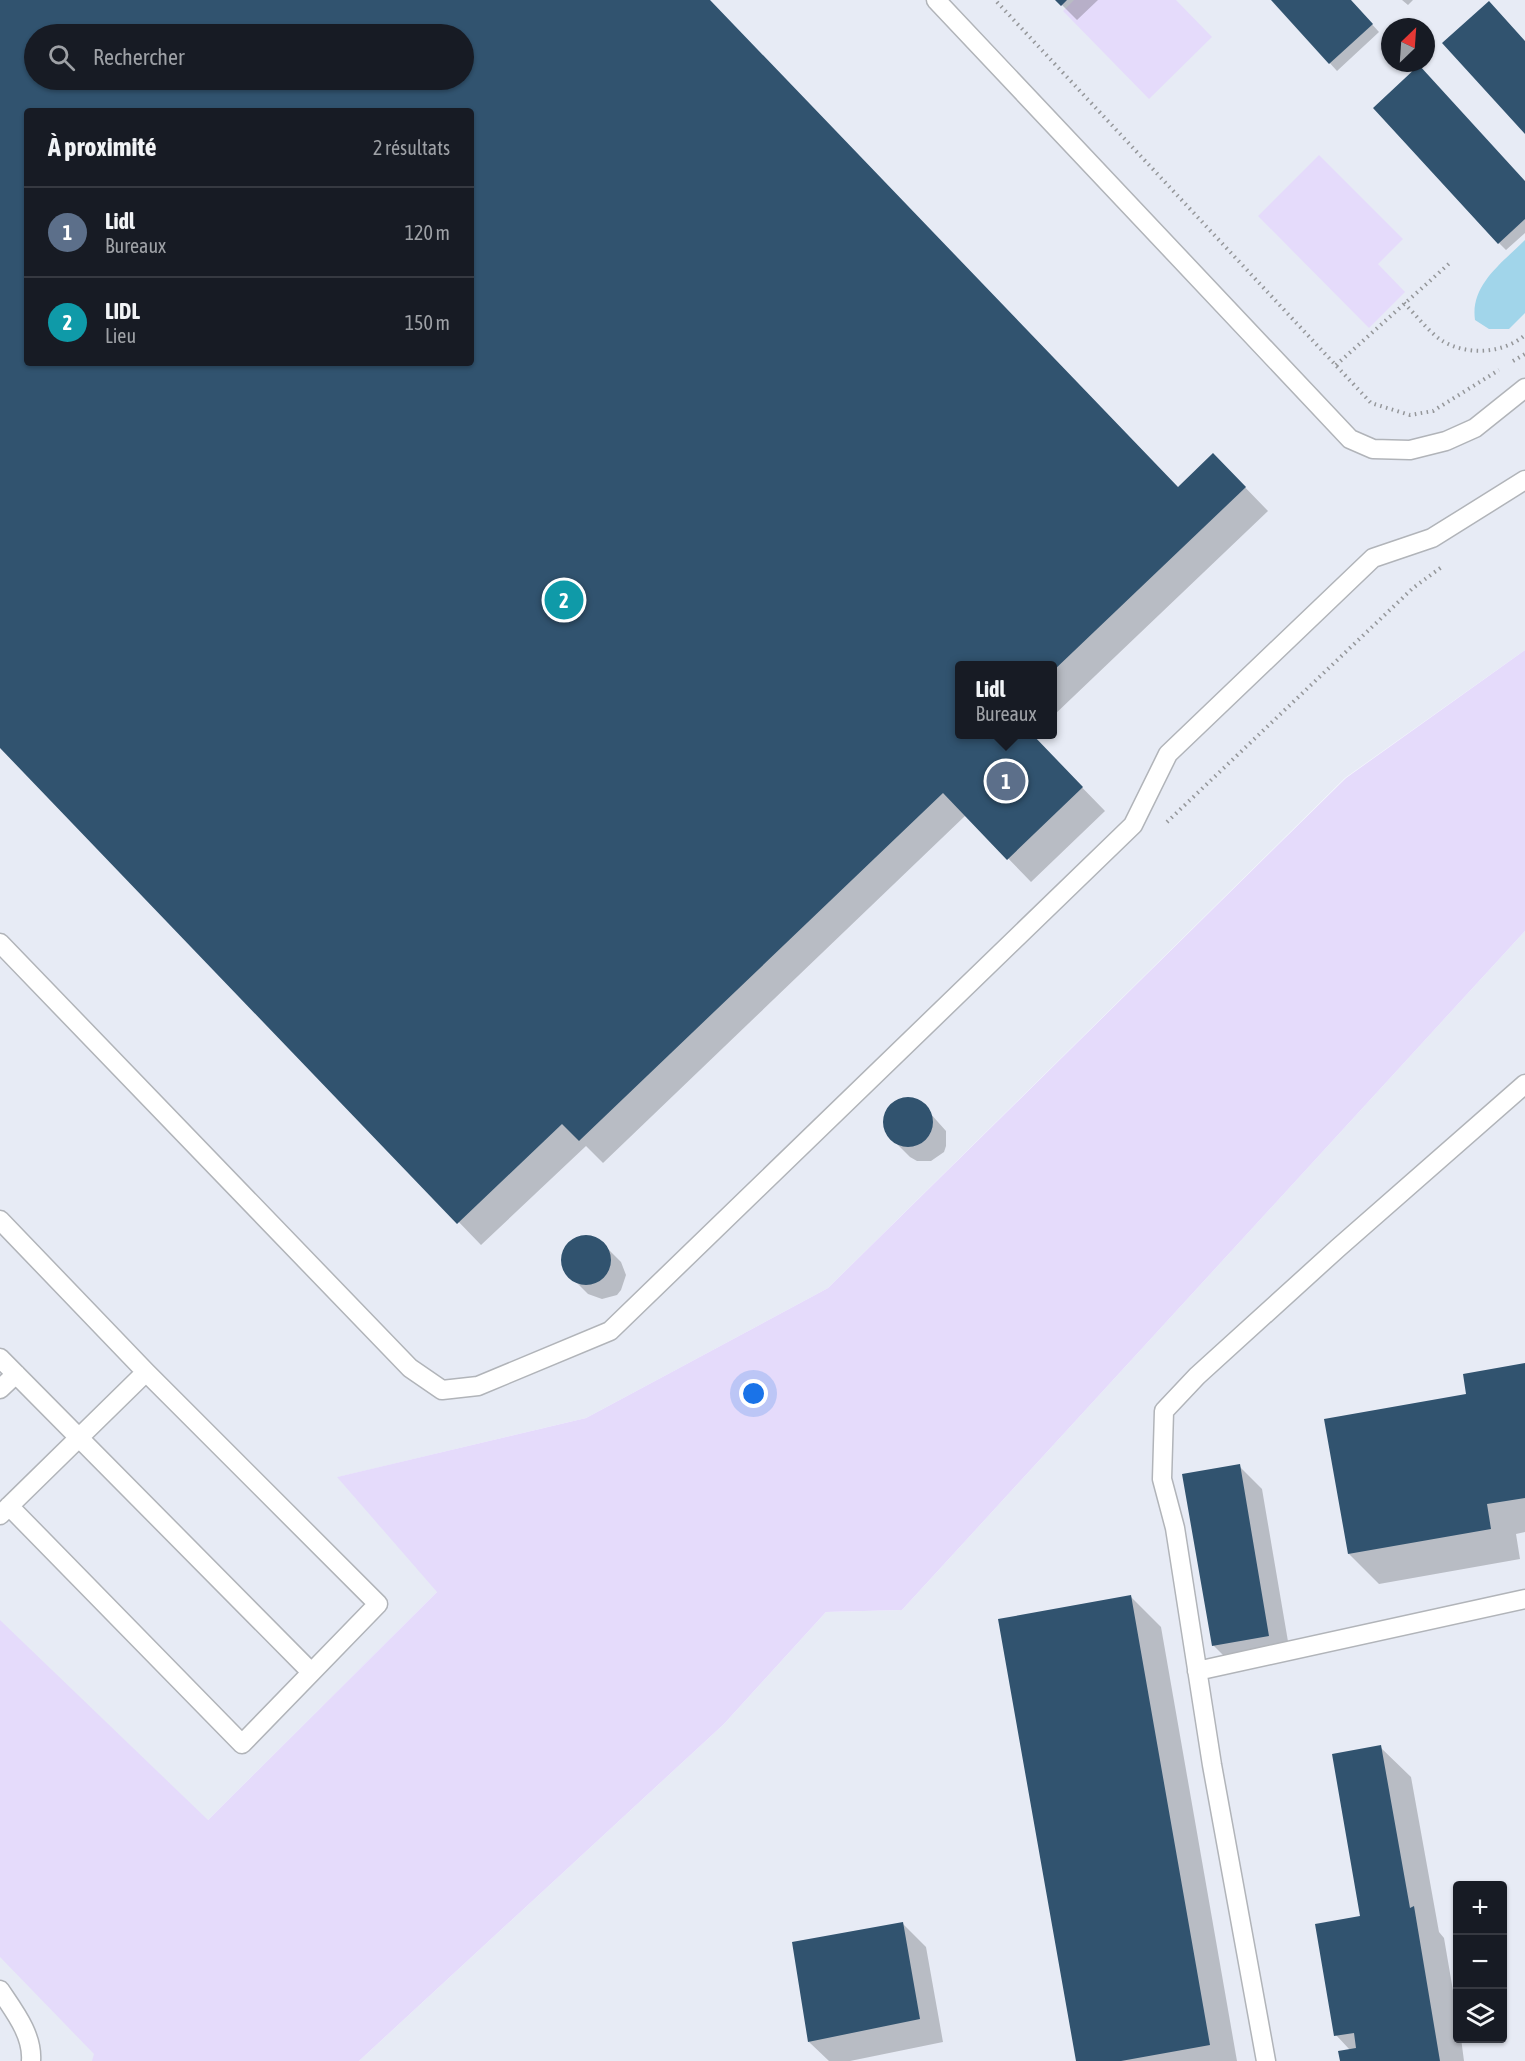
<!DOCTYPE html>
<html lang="fr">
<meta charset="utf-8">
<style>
:root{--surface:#171b24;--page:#242831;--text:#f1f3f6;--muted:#9ea1a6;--line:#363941;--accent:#d93025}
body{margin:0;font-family:"Asap Condensed",sans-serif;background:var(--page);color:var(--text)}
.controls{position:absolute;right:18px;bottom:18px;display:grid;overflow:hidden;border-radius:6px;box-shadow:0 2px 4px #0004}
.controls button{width:54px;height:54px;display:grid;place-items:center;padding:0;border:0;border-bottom:2px solid var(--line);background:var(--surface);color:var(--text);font:30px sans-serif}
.compass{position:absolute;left:1381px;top:18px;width:54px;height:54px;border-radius:50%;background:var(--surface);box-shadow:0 2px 4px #0004;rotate:25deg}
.you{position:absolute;left:754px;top:1394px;width:21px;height:21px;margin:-15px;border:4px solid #fff;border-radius:50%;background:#1a73e8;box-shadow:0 0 0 9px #1a73e833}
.badge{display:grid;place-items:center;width:39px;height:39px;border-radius:50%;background:var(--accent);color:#fff;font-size:20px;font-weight:700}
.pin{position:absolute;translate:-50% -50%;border:3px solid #fff;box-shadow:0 2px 6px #0006}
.popup{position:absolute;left:955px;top:661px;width:102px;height:78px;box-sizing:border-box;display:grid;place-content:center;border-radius:6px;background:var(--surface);filter:drop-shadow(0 2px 4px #0005);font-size:20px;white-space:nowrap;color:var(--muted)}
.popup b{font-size:22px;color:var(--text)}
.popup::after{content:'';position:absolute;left:50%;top:100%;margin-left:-12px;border:12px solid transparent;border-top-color:var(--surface)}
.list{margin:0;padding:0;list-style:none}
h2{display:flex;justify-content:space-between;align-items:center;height:78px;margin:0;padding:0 24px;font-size:26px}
h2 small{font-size:20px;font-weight:400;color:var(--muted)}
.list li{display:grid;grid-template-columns:39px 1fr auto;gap:18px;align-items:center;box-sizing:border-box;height:90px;padding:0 24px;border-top:2px solid var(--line)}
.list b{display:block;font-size:22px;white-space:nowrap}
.list p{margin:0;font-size:20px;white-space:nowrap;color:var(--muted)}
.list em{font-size:20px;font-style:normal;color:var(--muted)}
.icon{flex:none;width:33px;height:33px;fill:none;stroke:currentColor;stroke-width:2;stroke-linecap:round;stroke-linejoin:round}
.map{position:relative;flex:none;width:1525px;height:2061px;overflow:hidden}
.search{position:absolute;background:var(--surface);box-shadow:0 2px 4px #0004;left:24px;top:24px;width:450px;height:66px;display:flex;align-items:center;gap:15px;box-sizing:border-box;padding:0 21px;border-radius:33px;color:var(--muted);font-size:22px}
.panel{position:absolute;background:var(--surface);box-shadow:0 2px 4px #0004;left:24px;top:108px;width:450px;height:258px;border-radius:6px}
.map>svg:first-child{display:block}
.built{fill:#e7ebf5;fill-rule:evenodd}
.green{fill:#e5dbfb}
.water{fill:#a1d5ea}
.shadow{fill:#0003;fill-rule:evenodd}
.building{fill:#31536f;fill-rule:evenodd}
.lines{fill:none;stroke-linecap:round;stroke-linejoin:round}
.service-casing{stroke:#b1b4b9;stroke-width:21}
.path{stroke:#95979a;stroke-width:4;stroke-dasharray:1.5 4.5;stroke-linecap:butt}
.service{stroke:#fff;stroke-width:18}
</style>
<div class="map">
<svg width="1525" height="2061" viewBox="0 0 1525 2061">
<rect width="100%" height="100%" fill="#f7fafe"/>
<path class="built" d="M0 0H1525V650L1345 778 828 1288 586 1418 338 1477 438 1591 208 1820 166 2061H0ZM1390 27H1426V63H1390ZM34 34H464V80H34ZM27 111H471V363H27ZM960 666H1052V734H960Z
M1525 931V2061H359L724 1724 826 1612 902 1610ZM1458 1886H1502V2038H1458Z"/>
<path class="green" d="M1074 0H1176L1212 37 1149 99 1063 11Z
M1319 155 1403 239 1378 264 1405 292 1369 328 1258 216Z
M1525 650V931L902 1610 826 1612 724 1724 359 2061H92L94 2054 0 1957V1620L208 1820 437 1592 337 1477 586 1418 828 1288 1346 778Z"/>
<path class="water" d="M1525 240V313L1509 329H1489L1475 320C1470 285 1502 263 1525 240Z"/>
<path class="shadow" d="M0 0H709L1178 488 1236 478 1268 511 1052 717V666H960V734H1034L1032 736 1105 811 1031 882 966 815 603 1163 586 1146 481 1245 0 746ZM34 34H464V80H34ZM27 111H471V363H27Z
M1057 0H1098L1077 20Z
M1273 0H1350L1379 32 1337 71Z
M1402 0H1413L1408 5Z
M1525 182V233L1506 250 1499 243Z
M915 1100 921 1103 946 1131V1146L944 1152 931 1161H917L910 1157 894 1141 885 1127 887 1112 898 1101Z
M585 1236 599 1240 621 1262 626 1275 621 1290 617 1295 602 1299 588 1294 572 1278 563 1264 566 1249 570 1242Z
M1525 1364V1532L1516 1534 1520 1559 1379 1584 1349 1554 1468 1395Z
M1239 1466 1262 1489 1291 1659 1236 1668 1213 1645Z
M1131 1597 1161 1627 1237 2061H1077Z
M1380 1747 1411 1777 1439 1932 1444 1938 1458 2020V2038H1461L1464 2061H1341L1350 2050 1336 2035 1362 1917Z
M903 1924 926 1947 943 2042 850 2061H829L809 2042Z"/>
<path class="building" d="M0 0H710L1178 487 1213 453 1246 487 1052 672V666H960V734H1032L1083 787 1007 860 943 793 579 1141 562 1124 457 1224 0 748ZM34 34H464V80H34ZM27 111H471V363H27Z
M1055 0H1067L1061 6Z
M1271 0H1351L1373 24 1329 64Z
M1489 1 1525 41V134L1442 43Z
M1419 65 1525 181V219L1498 244 1373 108Z
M883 1122a25 25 0 1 1 50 0a25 25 0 1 1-50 0Z
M561 1260a25 25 0 1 1 50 0a25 25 0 1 1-50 0Z
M1525 1363V1498L1487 1504 1491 1529 1348 1554 1324 1419 1466 1394 1463 1374Z
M1240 1464 1269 1636 1212 1646 1182 1474Z
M1131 1595 1210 2045 1121 2061H1076L998 1619Z
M1381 1745 1410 1908 1414 1906 1440 2061H1340L1338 2051 1356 2048 1354 2033 1334 2036 1315 1924 1360 1916 1332 1754Z
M903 1922 920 2019 808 2042 792 1942Z"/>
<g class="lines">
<g class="service-casing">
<path id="service" d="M936 0 1350 439 1373 449 1410 450 1446 441 1475 428 1525 388
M0 943 410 1368 442 1390 478 1386 610 1331 1133 825 1168 754 1373 558 1432 538 1525 480
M0 1220 146 1372 378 1604 242 1744 9 1506
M0 1358 311 1672
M0 1389 16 1374
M0 1515 146 1372
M1197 1671 1525 1599
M0 1990C14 2011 33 2035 31 2061
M1266 2061 1212 1765 1175 1528 1162 1479 1164 1411 1197 1376 1338 1248 1525 1084"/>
</g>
<path class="path" d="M997 2 1371 403 1410 415 1433 411 1499 370
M1404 303C1416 315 1428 331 1441 340 1466 356 1503 354 1525 335
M1513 361 1525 354
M1336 365 1452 261
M1167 822 1413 588 1443 566"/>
<use href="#service" class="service"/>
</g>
</svg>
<div class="controls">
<button>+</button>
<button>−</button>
<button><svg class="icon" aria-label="layers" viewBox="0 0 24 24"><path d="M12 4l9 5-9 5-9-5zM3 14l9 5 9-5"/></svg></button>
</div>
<svg class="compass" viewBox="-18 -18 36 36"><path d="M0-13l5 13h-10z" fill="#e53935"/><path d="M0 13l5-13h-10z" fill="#9ea1a6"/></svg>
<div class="you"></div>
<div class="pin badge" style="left:1006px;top:781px;background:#5c6f8a">1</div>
<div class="popup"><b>Lidl</b>Bureaux</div>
<div class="pin badge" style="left:564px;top:600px;background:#0f9aa8">2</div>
<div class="search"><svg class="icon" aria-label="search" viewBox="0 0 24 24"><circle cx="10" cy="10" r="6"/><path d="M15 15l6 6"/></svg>Rechercher</div>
<section class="panel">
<h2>À proximité<small>2 résultats</small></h2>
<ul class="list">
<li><span class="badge" style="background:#5c6f8a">1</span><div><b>Lidl</b><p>Bureaux</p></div><em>120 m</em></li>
<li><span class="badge" style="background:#0f9aa8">2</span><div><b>LIDL</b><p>Lieu</p></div><em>150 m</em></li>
</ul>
</section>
</div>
